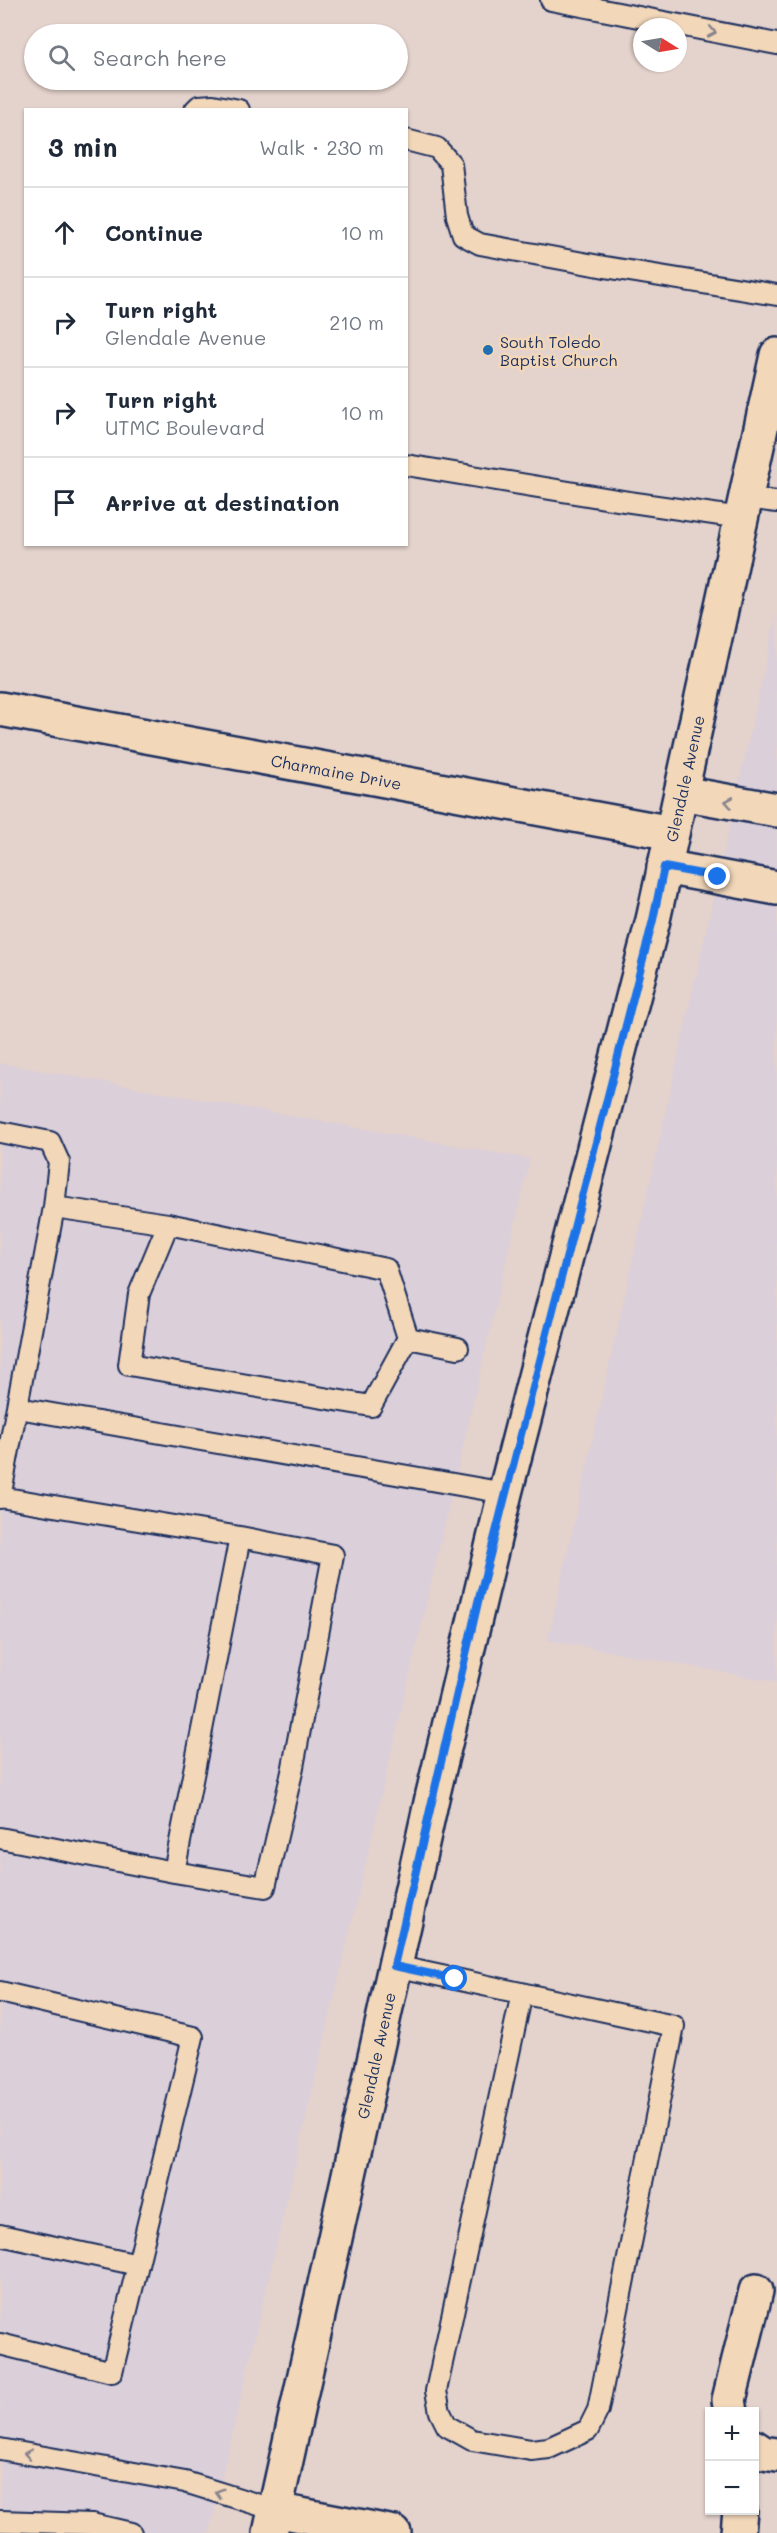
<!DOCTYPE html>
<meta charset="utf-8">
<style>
:root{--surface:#fff;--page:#f2f2f3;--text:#1f2937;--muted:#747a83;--line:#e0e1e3}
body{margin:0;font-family:Mali,sans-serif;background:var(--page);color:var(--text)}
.controls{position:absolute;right:18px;bottom:18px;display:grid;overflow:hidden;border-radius:0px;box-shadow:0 2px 4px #0004}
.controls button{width:54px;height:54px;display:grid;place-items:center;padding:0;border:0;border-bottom:2px solid var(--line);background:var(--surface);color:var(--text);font:30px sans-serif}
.compass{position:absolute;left:633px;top:18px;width:54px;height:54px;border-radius:50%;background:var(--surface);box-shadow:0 2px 4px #0004;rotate:101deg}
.stop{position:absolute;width:18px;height:18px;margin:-14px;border:4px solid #1a73e8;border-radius:50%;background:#fff}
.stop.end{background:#1a73e8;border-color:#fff;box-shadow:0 2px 6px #0008}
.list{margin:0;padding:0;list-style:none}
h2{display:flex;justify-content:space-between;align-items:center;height:78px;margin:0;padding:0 24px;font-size:26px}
h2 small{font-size:20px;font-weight:400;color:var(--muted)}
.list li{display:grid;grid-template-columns:39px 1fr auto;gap:18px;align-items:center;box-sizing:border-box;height:90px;padding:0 24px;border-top:2px solid var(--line)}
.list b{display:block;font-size:22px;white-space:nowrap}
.list p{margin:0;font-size:20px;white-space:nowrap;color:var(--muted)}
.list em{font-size:20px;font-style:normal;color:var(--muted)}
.icon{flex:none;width:33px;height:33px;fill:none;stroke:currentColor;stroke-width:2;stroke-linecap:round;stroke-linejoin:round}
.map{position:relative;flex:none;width:777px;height:2533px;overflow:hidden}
.search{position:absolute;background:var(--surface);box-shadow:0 2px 4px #0004;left:24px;top:24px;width:384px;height:66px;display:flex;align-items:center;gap:15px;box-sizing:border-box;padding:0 21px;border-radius:33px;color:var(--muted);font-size:22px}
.panel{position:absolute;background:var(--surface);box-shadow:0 2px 4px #0004;left:24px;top:108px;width:384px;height:438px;border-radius:0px}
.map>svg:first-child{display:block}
.built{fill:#dbcfda}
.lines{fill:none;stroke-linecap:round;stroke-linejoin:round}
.lane-casing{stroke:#1b2f5e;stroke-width:24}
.street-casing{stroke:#1b2f5e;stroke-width:38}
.secondary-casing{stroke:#1b2f5e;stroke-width:38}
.lane{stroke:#f2d7b9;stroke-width:20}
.street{stroke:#f2d7b9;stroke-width:33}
.secondary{stroke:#f2d7b9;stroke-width:33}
.oneway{stroke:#86838c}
.route{stroke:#1a73e8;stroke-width:8}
.poi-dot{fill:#1f6fb2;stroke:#f2d7b9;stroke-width:2}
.labels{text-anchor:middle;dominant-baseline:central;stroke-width:5;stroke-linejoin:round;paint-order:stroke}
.poi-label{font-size:16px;fill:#1b2f5e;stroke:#f2d7b9;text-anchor:start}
.street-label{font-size:16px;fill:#1b2f5e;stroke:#f2d7b9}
</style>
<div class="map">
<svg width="777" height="2533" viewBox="0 0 777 2533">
<rect width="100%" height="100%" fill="#e4d2cc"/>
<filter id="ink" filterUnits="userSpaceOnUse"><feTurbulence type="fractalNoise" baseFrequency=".0167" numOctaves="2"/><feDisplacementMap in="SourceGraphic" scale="12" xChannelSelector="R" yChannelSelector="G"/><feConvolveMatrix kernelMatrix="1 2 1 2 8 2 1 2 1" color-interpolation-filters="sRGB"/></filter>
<g filter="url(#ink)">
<path class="built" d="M777 613V1682L548 1640Z
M0 1063 530 1159 209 2533H0Z"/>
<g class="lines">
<g class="lane-casing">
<path id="lane" d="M551 0 777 44
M195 110 199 106 213 105 239 110
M406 140 437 148 451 164 457 216 463 235 480 244 605 267 777 295
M406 465 623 501 741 518
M746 498 777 502
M0 1132 50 1142 59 1162 54 1207 0 1498
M54 1207 168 1224
M408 1338 371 1406 129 1365 139 1294 168 1224 386 1269 408 1338 458 1348
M18 1408 505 1493
M0 1497 240 1537
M240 1537 333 1555 292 1772 265 1887 174 1872Z
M0 1838 174 1872
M395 1966C488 1986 581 2006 674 2026L598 2410 588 2430 549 2448 531 2450 472 2440 447 2426 440 2412 436 2391 522 1993
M0 1992 193 2037 112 2372 0 2344
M0 2235 138 2265
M0 2449 185 2482 275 2510
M0 2521 92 2524 131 2533"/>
</g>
<g class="street-casing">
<g id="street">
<path id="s1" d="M0 709 672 833"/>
<path d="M681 793 777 810"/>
<path d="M664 867 777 888"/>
<path d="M731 2412 729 2400 756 2291"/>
<path d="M754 2447 763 2453 777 2455"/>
<path d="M275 2510 394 2533"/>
<path d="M738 2533 740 2510"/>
</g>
</g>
<g class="secondary-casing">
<g id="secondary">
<path id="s2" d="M270 2533 432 1798 505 1493 653 920 777 355"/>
</g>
</g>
<use href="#lane" class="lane"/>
<use href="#street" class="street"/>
<use href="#secondary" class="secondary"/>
</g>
<defs><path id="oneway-chevron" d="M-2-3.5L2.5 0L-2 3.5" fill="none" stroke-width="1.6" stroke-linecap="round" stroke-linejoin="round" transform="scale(1.5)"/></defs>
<g class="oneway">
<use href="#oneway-chevron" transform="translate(712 32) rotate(11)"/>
<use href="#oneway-chevron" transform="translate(729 802) rotate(-170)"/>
<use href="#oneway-chevron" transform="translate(28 2454) rotate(-170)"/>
<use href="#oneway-chevron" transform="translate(219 2493) rotate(-163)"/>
</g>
</g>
<g class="lines" filter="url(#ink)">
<path class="route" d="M455 1979 394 1966 478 1602 653 920 664 867 718 877"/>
</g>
<circle class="poi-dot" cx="488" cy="350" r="6"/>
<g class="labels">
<g class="poi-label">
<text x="500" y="341">South Toledo<tspan x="500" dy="18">Baptist Church</tspan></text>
</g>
<g class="street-label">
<text stroke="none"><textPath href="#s1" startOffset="342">Charmaine Drive</textPath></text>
<text stroke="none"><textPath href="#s2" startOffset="1803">Glendale Avenue</textPath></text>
<text stroke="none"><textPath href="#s2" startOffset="489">Glendale Avenue</textPath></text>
</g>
</g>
</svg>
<div class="controls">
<button>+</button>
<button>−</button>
</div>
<svg class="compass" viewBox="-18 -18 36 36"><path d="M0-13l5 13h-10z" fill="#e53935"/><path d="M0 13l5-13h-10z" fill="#747a83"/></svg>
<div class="stop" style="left:455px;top:1979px"></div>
<div class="stop end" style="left:718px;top:877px"></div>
<div class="search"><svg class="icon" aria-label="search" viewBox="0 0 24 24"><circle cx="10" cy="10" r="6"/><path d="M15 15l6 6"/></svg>Search here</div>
<section class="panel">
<h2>3 min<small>Walk · 230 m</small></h2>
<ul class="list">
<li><svg class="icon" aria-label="ahead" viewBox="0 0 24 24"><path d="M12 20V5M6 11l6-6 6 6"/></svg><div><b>Continue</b></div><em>10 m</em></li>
<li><svg class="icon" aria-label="right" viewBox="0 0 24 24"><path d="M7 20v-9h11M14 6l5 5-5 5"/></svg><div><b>Turn right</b><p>Glendale Avenue</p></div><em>210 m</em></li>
<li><svg class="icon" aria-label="right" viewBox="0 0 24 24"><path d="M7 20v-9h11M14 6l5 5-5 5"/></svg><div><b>Turn right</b><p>UTMC Boulevard</p></div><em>10 m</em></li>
<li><svg class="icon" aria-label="arrive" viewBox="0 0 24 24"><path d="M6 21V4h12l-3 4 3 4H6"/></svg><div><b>Arrive at destination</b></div></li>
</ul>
</section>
</div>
